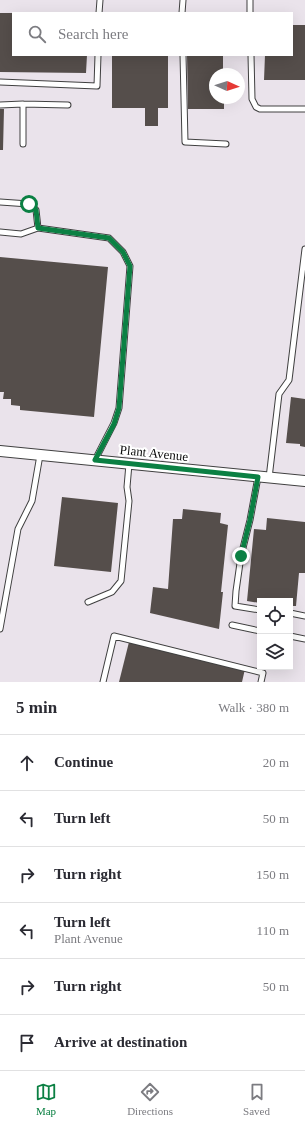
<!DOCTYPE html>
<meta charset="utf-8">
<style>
:root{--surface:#fff;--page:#f2f2f3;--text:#2b2b33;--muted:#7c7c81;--line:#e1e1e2;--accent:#0b8043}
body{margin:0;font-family:"Times New Roman",serif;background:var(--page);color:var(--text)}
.controls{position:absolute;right:12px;bottom:12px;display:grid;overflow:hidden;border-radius:0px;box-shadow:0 4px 16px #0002}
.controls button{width:36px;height:36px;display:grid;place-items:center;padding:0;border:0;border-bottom:1px solid var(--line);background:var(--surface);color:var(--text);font:20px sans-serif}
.compass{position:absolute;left:209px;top:68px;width:36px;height:36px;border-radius:50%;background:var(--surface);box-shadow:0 4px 16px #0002;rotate:93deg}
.stop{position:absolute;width:12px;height:12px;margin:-9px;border:3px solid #0b8043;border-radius:50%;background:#fff}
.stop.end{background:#0b8043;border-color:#fff;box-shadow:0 1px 4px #0008}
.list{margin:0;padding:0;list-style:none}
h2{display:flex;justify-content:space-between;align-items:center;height:52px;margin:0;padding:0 16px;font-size:17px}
h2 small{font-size:13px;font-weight:400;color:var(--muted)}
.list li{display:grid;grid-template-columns:26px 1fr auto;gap:12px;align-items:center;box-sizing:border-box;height:56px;padding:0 16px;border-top:1px solid var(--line)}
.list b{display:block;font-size:15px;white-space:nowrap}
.list p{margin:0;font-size:13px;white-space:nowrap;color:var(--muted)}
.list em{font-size:13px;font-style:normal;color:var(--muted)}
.icon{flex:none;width:22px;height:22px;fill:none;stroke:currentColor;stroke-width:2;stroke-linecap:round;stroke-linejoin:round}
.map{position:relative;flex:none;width:305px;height:682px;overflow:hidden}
.search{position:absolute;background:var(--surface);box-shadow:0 4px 16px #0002;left:12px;right:12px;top:12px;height:44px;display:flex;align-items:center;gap:10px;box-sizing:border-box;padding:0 14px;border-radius:0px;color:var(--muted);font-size:15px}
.sheet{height:388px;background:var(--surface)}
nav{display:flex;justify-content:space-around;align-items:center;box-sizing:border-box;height:56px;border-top:1px solid var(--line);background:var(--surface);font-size:11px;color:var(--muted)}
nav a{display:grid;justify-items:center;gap:2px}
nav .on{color:var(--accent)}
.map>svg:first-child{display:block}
.industrial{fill:#eae3eb;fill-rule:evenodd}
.building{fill:#554e4b}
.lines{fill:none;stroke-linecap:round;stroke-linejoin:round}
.service-casing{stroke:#404040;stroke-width:7}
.minor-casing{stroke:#404040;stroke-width:12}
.service{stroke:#fff;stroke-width:5}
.minor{stroke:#fff;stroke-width:10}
.route{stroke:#0b8043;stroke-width:5}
.labels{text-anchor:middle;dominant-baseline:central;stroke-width:4;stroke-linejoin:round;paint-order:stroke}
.street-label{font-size:13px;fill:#0d0d0d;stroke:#fff}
</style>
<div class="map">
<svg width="305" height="682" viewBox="0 0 305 682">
<rect width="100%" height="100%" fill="#fefaef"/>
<path class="industrial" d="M0 0H305V682H0ZM13 13H292V55H13ZM215 74H239V98H215ZM260 601H290V667H260Z"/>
<path class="building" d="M0 13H13V55H87L86 73 0 72Z
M292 25H305V80H264L265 55H292Z
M112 55H168V108H158V126H145V108H112Z
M187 55H223V74H215V98H232V100H224V109H188Z
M0 109H4L3 150H0Z
M0 257 108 267 94 417 20 410V406L11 405V399H3L4 392H0Z
M291 397 305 399V447L300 446V444L286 443Z
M62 497 118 503 111 572 54 566Z
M183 509 221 513 220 523 228 525 221 592H223L219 629 150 613 153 587 168 589 173 519H182Z
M267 518 305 522V573H299L296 606H290V601H260V603L247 601 254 529 266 530Z
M129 642 245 669 242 682H119Z"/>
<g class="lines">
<g class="service-casing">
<path id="service" d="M250 0V13
M99 13 100 0
M182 13 183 0
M183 55 185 142 226 144
M251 55 252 99 256 107 260 109H305
M0 82 97 86 98 55
M23 104 68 105
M0 105 23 104V144
M0 202 29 204 36 210 38 228
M0 232 21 234 38 228 109 238 123 252 130 266 119 408 114 423 95 460
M258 477 250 520 241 556 236 591 235 606 260 610
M269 478 279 394 289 380 305 249
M88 602 112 592 121 581 129 501 127 487 129 464
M290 613 305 616
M232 625 260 631
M0 629 18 529 32 501 40 455
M290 636 305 639
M103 682 114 636 263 673 261 682"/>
</g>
<g class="minor-casing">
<path id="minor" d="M0 451 305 481"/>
</g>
<use href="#service" class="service"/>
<use href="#minor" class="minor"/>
</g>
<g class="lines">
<path class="route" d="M29 204 36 210 38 228 109 238 123 252 130 266 119 408 114 424 95 460 258 477 250 520 241 556"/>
</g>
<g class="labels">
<g class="street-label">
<text transform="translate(154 453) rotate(6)">Plant Avenue</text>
</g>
</g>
</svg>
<div class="controls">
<button><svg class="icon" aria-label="locate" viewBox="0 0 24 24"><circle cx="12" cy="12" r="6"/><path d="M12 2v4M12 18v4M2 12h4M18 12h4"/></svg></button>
<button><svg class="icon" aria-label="layers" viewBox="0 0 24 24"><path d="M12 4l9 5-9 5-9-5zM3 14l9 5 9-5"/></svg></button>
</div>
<svg class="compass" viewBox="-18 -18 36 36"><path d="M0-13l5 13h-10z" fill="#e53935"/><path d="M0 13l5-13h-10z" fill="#7c7c81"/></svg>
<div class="stop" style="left:29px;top:204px"></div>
<div class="stop end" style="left:241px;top:556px"></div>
<div class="search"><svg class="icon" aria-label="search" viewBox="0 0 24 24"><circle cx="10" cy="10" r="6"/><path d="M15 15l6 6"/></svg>Search here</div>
</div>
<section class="sheet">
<h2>5 min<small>Walk · 380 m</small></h2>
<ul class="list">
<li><svg class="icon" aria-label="ahead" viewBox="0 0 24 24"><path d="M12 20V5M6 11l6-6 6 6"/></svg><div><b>Continue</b></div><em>20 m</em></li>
<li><svg class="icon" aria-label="left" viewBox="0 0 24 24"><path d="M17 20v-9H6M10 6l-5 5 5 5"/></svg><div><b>Turn left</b></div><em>50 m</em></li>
<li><svg class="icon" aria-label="right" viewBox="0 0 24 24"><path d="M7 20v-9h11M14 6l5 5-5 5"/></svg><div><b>Turn right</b></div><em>150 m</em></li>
<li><svg class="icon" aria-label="left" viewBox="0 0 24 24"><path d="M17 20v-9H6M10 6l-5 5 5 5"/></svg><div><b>Turn left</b><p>Plant Avenue</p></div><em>110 m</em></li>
<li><svg class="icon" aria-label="right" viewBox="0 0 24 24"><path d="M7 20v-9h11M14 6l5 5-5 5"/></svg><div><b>Turn right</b></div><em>50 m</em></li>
<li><svg class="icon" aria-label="arrive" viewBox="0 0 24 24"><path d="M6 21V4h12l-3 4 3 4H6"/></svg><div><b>Arrive at destination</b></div></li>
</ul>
</section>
<nav>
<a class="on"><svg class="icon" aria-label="map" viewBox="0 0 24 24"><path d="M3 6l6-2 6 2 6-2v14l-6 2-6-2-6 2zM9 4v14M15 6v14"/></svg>Map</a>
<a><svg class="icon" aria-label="directions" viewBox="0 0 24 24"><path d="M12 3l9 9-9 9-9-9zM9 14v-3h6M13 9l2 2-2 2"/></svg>Directions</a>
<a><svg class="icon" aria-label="saved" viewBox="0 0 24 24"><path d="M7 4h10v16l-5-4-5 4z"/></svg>Saved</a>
</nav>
